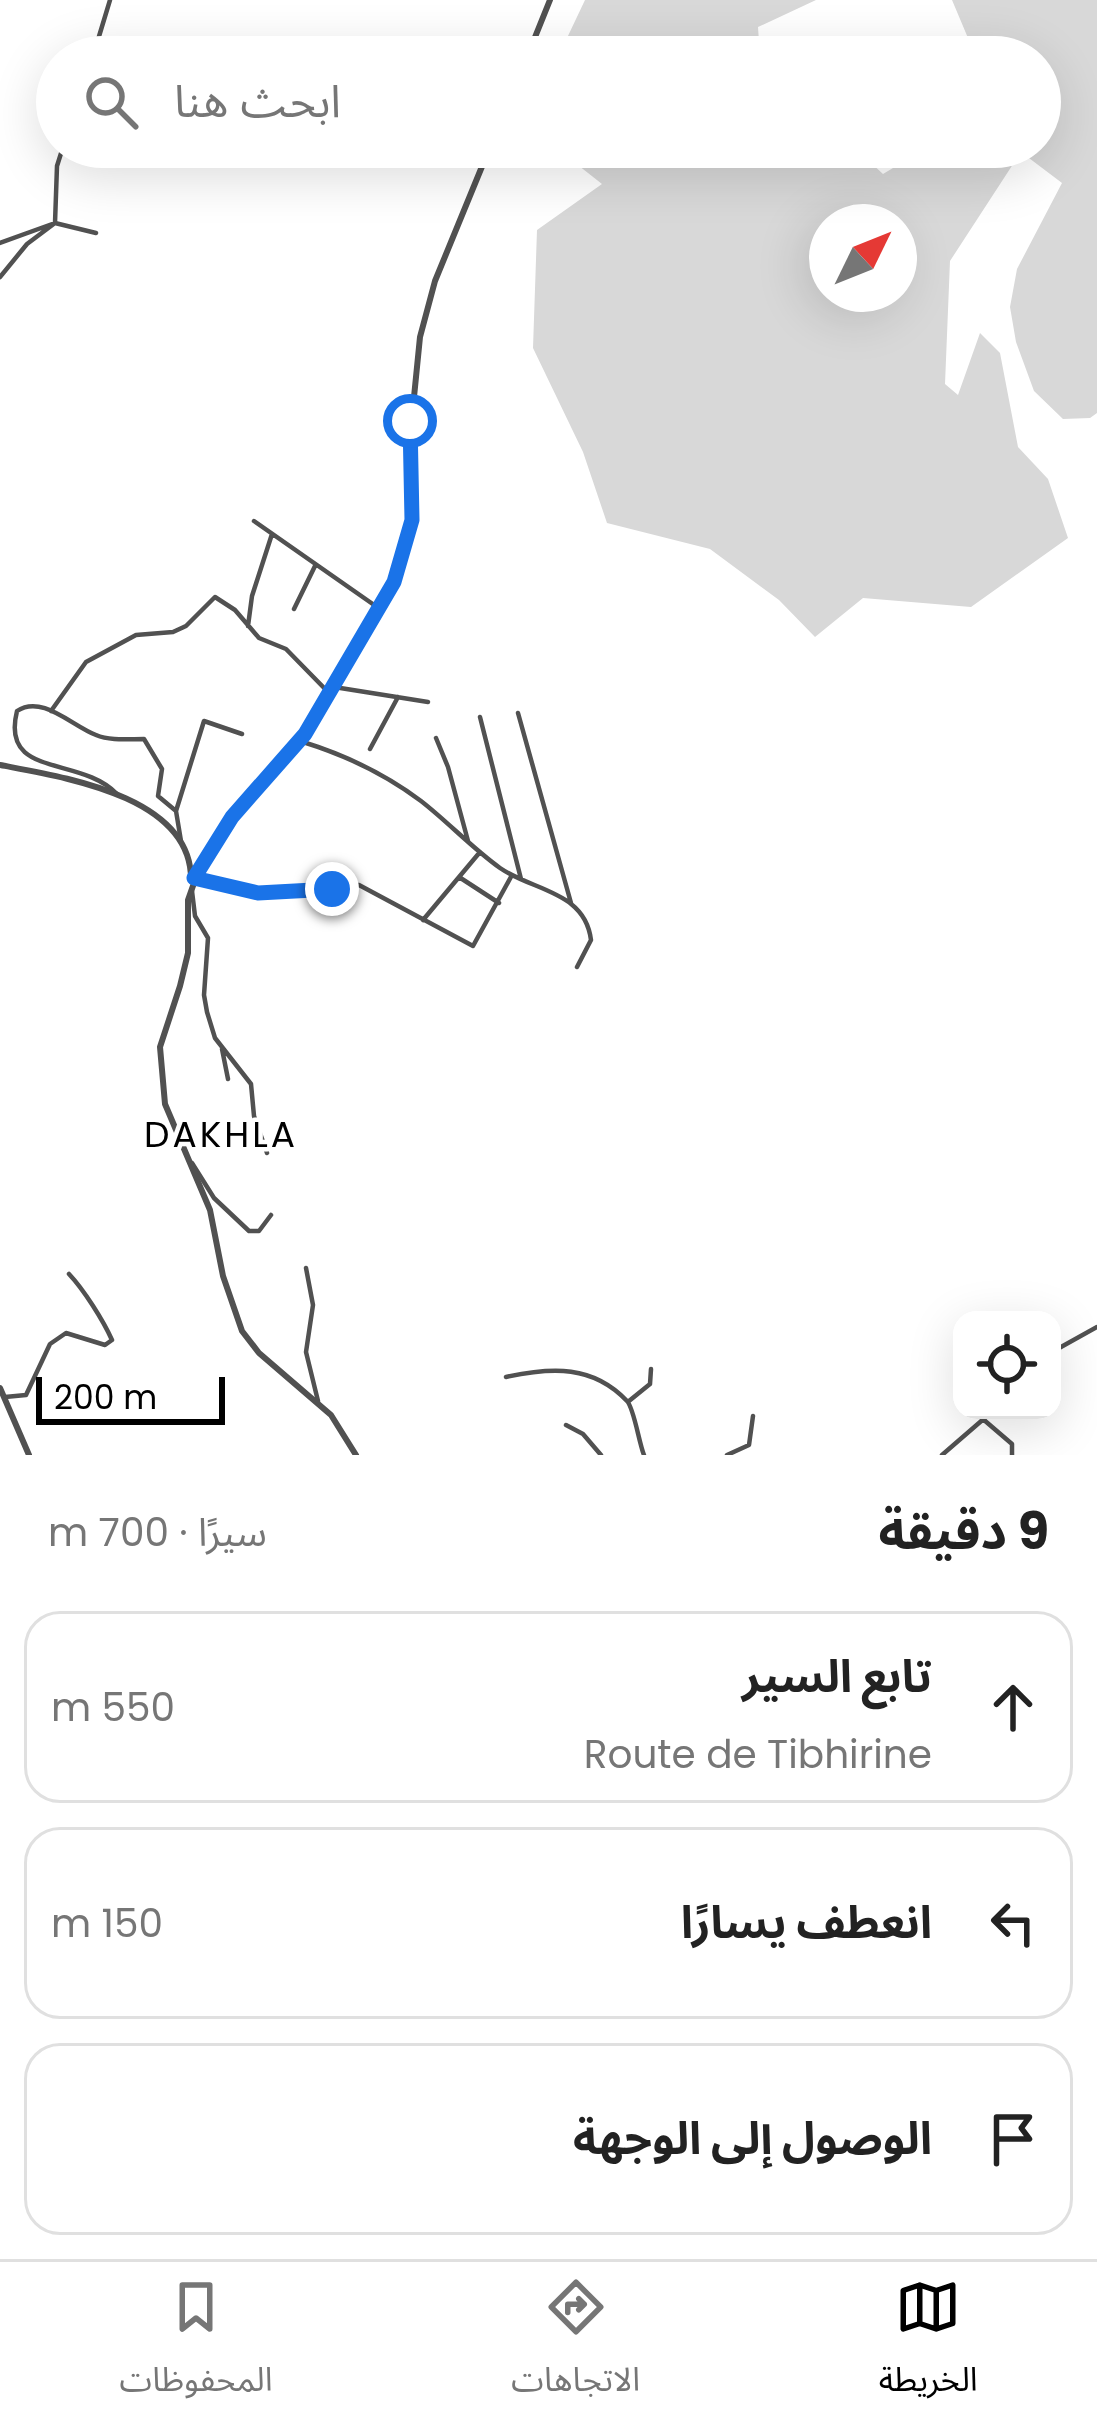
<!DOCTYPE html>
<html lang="ar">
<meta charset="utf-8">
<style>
:root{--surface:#fff;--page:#f2f2f2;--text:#222;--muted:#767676;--line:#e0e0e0;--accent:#000}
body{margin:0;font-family:Poppins,"Noto Sans Arabic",sans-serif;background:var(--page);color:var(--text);direction:rtl}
.controls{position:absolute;right:36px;bottom:36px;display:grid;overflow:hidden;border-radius:24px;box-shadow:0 12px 48px #0002}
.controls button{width:108px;height:108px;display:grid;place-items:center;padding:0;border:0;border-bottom:3px solid var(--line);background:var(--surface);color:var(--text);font:60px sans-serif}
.compass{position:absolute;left:809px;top:204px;width:108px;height:108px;border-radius:50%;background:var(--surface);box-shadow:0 12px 48px #0002;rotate:47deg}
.scale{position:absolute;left:36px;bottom:30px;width:189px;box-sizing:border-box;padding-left:12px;border:6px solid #000;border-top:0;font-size:33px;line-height:42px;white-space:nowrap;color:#000;-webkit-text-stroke:9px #fff;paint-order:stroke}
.stop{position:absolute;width:36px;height:36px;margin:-27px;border:9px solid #1a73e8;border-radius:50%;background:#fff}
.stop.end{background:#1a73e8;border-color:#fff;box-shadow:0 3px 12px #0008}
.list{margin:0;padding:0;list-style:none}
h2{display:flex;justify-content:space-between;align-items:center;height:156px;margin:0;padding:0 48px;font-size:51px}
h2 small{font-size:39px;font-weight:400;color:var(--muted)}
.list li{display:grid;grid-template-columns:78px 1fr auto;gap:36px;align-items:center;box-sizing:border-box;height:192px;margin:0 24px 24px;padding:0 24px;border:3px solid var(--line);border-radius:36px}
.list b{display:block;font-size:45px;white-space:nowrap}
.list p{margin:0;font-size:39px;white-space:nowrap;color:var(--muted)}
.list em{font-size:39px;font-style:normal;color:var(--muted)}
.icon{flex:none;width:66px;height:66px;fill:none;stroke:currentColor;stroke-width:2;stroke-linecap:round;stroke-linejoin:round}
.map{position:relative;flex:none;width:1097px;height:1455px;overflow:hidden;direction:ltr}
.search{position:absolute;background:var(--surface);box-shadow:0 12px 48px #0002;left:36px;right:36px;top:36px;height:132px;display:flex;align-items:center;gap:30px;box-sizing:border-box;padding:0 42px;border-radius:66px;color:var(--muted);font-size:45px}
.sheet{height:804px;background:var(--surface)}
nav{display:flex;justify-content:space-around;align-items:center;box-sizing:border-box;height:168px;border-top:3px solid var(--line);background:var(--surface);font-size:33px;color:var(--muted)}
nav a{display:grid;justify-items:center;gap:6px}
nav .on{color:var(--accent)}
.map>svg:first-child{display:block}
.green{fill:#d8d8d8;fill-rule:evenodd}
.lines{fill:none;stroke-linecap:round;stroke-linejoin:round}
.minor{stroke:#515151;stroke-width:4.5}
.tertiary{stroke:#515151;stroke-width:6}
.route{stroke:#1a73e8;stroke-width:15}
.labels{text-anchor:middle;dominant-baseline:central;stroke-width:9;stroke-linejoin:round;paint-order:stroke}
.quarter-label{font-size:36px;letter-spacing:3px;fill:#000;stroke:#fff}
</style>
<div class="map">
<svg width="1097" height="1455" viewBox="0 0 1097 1455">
<rect width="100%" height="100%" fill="#fff"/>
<path class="green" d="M585 0H816L758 27 760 57H558Z
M952 0H1097V413L1090 418 1063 419 1034 391 1016 342 1010 307 1017 269 1062 183 1021 152 950 261 945 384 958 395 980 333 1000 353 1018 447 1048 479 1068 538 971 607 863 598 815 637 779 600 710 549 607 523 583 452 533 348 537 230 602 184 555 147H854L883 174 928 147H1040V57H976ZM827 222H899V294H827Z"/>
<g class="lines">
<path class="minor" d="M97 57V43L110 0
M0 243 55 223 96 233
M0 277 27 244 55 223 57 166 63 147
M254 521 377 607
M294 609 315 566
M248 626 252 596 272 534
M334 687 428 702
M51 711 86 662 136 635 173 632 186 626 215 597 235 610 259 638 286 649 330 694
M518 713 571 903
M480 717 521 879
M436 738 448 767 468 841
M303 742C345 755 385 774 421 801 448 822 472 848 500 868 533 891 585 891 591 940L577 967
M370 749 398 697
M117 794C80 755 0 779 17 711 42 694 72 726 96 735 110 741 128 739 144 739L162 769 158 796 176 811
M181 841 176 811 204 721 242 734
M459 877 499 903
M194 878 258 893 359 885 473 946 512 875
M192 891 195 916 208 938 204 995 207 1012 215 1038 251 1084 254 1116 267 1153
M423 920 480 852
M222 1049 228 1079
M192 1163 214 1198 249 1231H259L271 1215
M306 1268 313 1305 306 1352 318 1401
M1052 1352 1097 1327
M506 1377C552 1367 593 1365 627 1401 634 1408 639 1443 644 1455
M5 1397 26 1395 50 1344 66 1333 105 1345 112 1340C103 1320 84 1290 69 1274
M629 1401 650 1384 651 1369
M984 1420 1012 1444V1455
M566 1425 583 1434 601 1455
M727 1455 749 1445 753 1416
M942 1455 994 1410"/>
<path class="tertiary" d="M527 57 550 0
M0 765C63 777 192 796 191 880
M0 1388 29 1455
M356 1455 331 1415 259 1353 242 1331 223 1276 210 1210 165 1104 160 1047 180 986 188 953V900L200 866 232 817 306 734 394 582 412 521 409 447 420 337 435 281 490 147"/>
</g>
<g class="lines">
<path class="route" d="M332 889 258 893 194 878 232 817 305 734 394 582 412 520 410 421"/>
</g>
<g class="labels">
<g class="quarter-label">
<text x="221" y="1134">DAKHLA</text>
</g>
</g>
</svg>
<div class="controls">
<button><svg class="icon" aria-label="locate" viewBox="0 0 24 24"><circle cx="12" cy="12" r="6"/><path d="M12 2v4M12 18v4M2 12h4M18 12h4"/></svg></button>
</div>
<svg class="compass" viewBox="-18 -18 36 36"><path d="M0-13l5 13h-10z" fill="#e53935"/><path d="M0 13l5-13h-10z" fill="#767676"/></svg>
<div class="scale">200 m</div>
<div class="stop" style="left:410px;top:421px"></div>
<div class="stop end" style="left:332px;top:889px"></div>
<div class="search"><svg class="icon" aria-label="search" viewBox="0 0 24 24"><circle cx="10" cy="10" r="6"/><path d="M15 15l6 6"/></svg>ابحث هنا</div>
</div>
<section class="sheet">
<h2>9 دقيقة<small>سيرًا · 700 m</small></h2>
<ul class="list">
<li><svg class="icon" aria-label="ahead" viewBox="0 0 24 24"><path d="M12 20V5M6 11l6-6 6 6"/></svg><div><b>تابع السير</b><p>Route de Tibhirine</p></div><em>550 m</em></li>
<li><svg class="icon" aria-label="left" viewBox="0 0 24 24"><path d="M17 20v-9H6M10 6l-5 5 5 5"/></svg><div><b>انعطف يسارًا</b></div><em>150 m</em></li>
<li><svg class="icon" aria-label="arrive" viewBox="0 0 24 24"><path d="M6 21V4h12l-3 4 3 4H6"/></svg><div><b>الوصول إلى الوجهة</b></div></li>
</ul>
</section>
<nav>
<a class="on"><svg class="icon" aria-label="map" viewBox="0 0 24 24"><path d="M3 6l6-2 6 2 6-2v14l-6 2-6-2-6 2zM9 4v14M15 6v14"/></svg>الخريطة</a>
<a><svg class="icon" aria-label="directions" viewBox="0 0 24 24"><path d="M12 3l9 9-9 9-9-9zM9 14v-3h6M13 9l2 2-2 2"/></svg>الاتجاهات</a>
<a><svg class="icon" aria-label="saved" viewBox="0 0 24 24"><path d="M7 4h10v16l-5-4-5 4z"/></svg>المحفوظات</a>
</nav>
